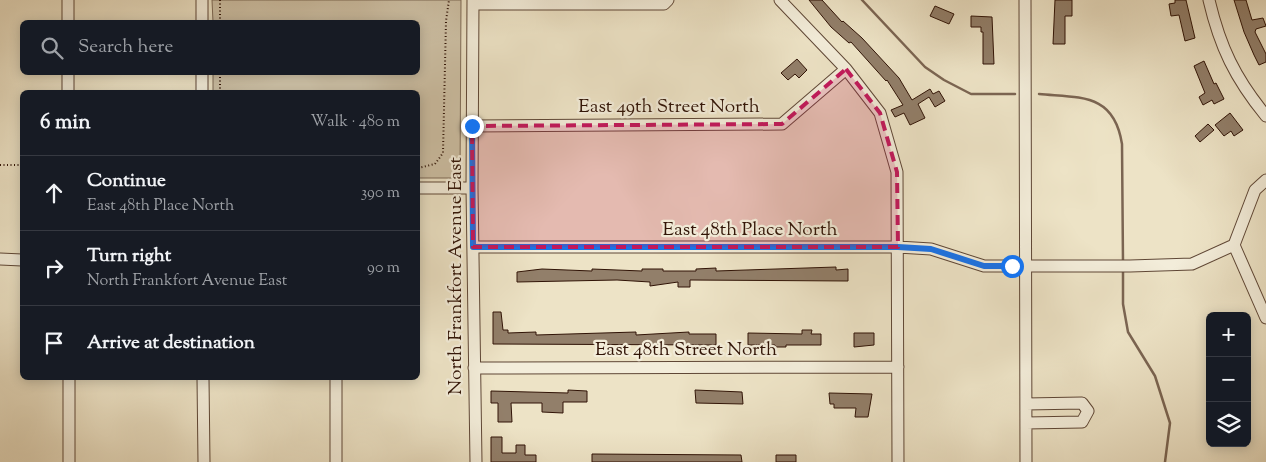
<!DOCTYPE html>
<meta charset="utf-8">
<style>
:root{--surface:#171b24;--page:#20242c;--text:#f1f3f6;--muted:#9ea1a6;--line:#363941}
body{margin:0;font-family:"Sorts Mill Goudy",serif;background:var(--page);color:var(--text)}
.controls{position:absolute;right:15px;bottom:15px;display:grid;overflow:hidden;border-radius:8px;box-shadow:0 2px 12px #0003}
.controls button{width:45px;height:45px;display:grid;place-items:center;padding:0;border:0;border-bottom:1px solid var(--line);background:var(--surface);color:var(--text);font:25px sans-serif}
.stop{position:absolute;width:15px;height:15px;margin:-11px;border:4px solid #1a73e8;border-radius:50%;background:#fff}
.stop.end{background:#1a73e8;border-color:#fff;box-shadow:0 1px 5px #0008}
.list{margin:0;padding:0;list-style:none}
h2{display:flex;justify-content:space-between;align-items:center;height:65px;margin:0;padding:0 20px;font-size:21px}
h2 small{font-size:16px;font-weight:400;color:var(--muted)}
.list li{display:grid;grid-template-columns:32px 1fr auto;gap:15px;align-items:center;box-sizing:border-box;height:75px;padding:0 20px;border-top:1px solid var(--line)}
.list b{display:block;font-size:19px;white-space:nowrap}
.list p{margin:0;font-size:16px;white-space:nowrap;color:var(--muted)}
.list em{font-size:16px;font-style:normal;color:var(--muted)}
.icon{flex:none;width:28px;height:28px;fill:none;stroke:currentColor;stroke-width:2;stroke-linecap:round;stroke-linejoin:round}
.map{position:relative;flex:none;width:1266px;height:462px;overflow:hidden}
.search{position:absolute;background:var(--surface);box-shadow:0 2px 12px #0003;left:20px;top:20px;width:400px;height:55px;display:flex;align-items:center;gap:12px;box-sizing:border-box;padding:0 18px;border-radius:8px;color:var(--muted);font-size:19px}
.panel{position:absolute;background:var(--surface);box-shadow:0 2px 12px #0003;left:20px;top:90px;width:400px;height:290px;border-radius:8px}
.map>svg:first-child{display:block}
.green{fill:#cdc0a5;stroke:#7e6a56}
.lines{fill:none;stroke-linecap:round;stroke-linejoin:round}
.stream{stroke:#7b6552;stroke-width:2.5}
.building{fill:#927f6a;stroke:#301306}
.minor-casing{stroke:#5f4736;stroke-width:13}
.path{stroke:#301306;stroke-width:2;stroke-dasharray:1 2.5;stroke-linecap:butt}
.minor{stroke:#f3edda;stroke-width:11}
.route{stroke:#1a73e8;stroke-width:6}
.marked{fill:#c2185b;fill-opacity:0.2;stroke:#c2185b;stroke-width:4;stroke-dasharray:10 6;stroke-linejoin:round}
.labels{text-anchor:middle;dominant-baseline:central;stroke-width:4.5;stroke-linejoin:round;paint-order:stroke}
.street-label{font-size:19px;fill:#301306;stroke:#f3edda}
</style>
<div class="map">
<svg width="1266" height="462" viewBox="0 0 1266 462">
<rect width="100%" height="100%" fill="#ede3c6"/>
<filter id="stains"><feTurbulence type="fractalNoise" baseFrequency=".004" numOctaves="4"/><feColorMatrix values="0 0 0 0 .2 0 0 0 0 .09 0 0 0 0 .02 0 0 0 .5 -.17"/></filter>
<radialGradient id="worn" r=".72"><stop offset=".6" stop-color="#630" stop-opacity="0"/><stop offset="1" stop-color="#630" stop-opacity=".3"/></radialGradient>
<path class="green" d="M212 0H461L460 178H418V92H213V73L418 72V22H213Z"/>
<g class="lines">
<path class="stream" d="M862 0 925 67 944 80 971 94H1015
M1039 94C1081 98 1114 93 1122 144L1123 263
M1123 268V304L1128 332 1155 376 1170 423 1165 462"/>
</g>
<path class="building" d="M809 0H822L842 22 843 21 862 38 899 78 912 100 930 89 933 94 939 91 945 101 935 107 929 97 918 104 925 118 910 125 904 113 895 117 891 110 903 105 887 80 886 81 851 42 849 43 831 27Z
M1055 0H1072V16H1065V44H1053Z
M1175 0H1186L1195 38 1185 41 1179 15 1171 16 1169 4 1175 3Z
M1234 0H1246L1252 20 1263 18 1266 26 1256 29 1255 32 1266 54V62L1259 65 1254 55 1244 32Z
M935 6 954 14 949 24 930 16Z
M971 16 992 17 994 64H983V32H981V27H971Z
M797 59 807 70 799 78 795 74 788 80 781 73Z
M1204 61 1214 84 1216 83 1224 99 1214 104 1212 100 1203 105 1199 97 1205 93 1194 66Z
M1230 113 1243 130 1234 136 1231 131 1224 136 1215 125Z
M1208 124 1214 130 1200 142 1195 136Z
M836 267V270L848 269V281L690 280V287H678V282L650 286V282L617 280 517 282V272L542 269 592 271V269L642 271V269H663V271H696V269L716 268V271Z
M493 312H501L503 330H508V333L536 332V335L636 332V335L689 332V334H716V345L493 344Z
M802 330H812L811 334H821V345H786V347H775V345H748V333L802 334Z
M854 333H874V345L854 347Z
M568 390 587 391V402H563V413L542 412V403H511L512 422H498V403H491V391L568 393Z
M695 390 742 392 743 404 696 403Z
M829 393 872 394 868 417H855L856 408H834V404H830Z
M491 437H502V453H516V445H525V455H536V462H491Z
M592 454 741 455 742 462H592Z
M776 455H796V462H776Z"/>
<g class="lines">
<g class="minor-casing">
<path id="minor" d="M68 0V22
M202 0V22
M473 0 472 188 476 462
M780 0 846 69 880 113 897 172 898 462
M1025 0 1026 462
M1209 0C1220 47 1235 78 1266 116
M473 4H664L668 0
M68 72V92
M202 72V92
M472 126 782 124 846 69
M1266 180 1255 190 1234 245 1266 318
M418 188H472
M473 247H898L931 249 984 266H1130L1192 264 1234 245
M0 259 22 260
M474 368 898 367
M69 378V462
M203 378 204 462
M336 378V462
M1026 404 1082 403 1088 411 1082 422 1026 423"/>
</g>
<path class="path" d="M220 22V0
M220 92V72
M0 165H22
M418 168 435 164 443 153 446 21 449 0"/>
<use href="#minor" class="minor"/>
</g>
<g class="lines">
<path class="route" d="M472 126 473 247H898L931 249 984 266H1012"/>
</g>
<path class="marked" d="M846 69 880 113 897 172 898 247H473L472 126 782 124Z"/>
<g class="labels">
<g class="street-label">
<text x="669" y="107">East 49th Street North</text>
<text x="750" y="230">East 48th Place North</text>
<text transform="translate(456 276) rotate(-90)">North Frankfort Avenue East</text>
<text x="686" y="350">East 48th Street North</text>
</g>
</g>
<rect width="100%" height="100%" filter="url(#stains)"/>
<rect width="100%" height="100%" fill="url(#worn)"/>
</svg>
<div class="controls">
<button>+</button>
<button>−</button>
<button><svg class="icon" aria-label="layers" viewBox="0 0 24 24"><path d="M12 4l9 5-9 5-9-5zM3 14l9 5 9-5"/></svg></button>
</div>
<div class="stop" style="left:1012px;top:266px"></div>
<div class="stop end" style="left:472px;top:126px"></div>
<div class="search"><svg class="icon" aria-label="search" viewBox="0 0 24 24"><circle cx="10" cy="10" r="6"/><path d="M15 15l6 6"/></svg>Search here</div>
<section class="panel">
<h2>6 min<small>Walk · 480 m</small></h2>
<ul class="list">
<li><svg class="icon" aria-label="ahead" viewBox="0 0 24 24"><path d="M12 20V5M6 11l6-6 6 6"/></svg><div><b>Continue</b><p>East 48th Place North</p></div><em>390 m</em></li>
<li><svg class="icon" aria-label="right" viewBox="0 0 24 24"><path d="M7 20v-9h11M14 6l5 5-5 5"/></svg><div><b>Turn right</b><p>North Frankfort Avenue East</p></div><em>90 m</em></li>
<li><svg class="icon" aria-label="arrive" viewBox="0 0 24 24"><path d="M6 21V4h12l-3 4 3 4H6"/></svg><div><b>Arrive at destination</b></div></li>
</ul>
</section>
</div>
